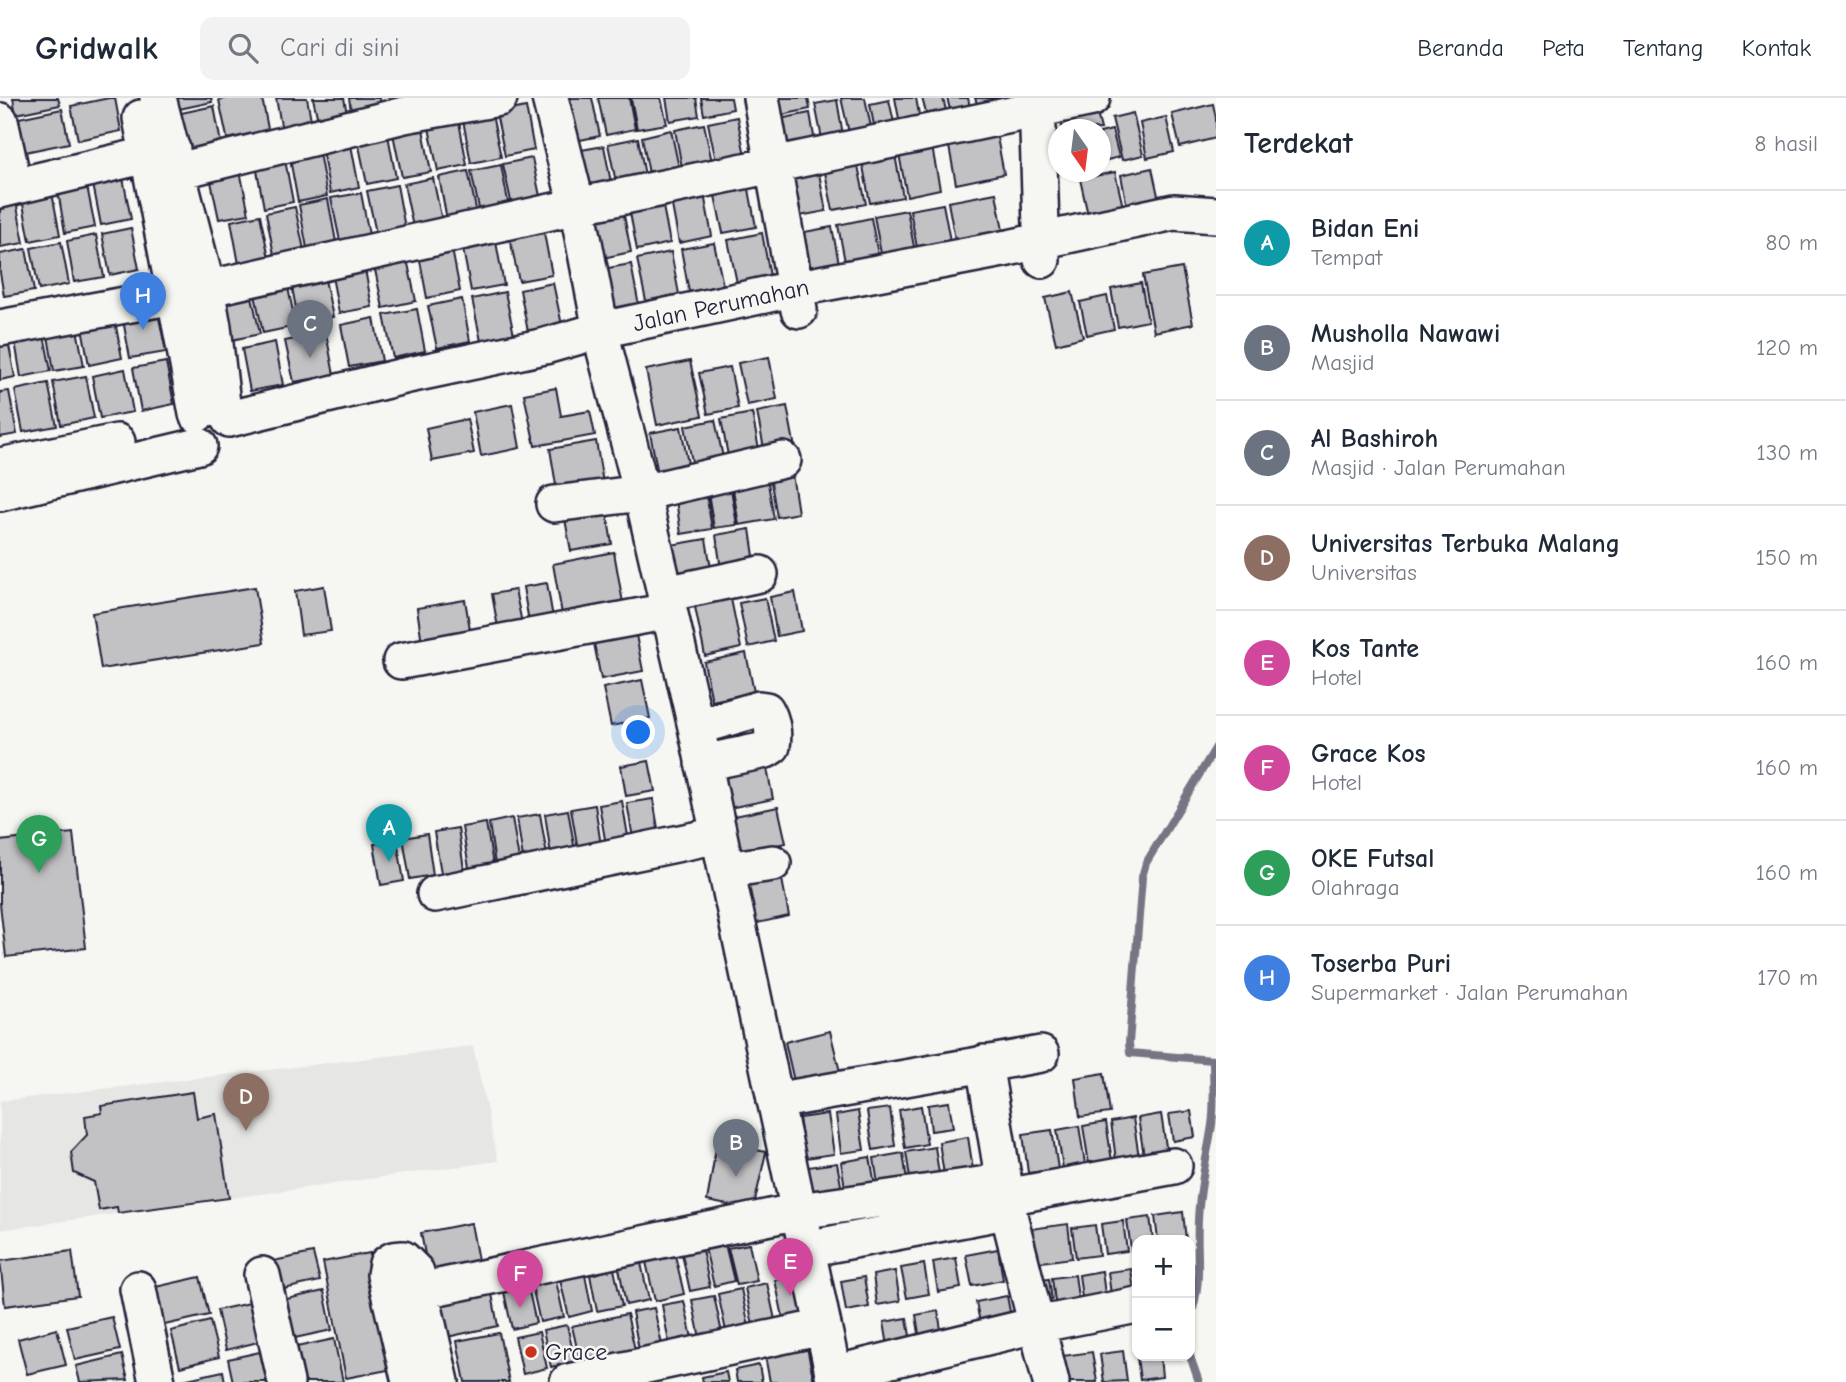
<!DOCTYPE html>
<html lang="id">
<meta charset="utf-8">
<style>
:root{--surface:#fff;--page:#f2f2f3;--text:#1f2937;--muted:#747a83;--line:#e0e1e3;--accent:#c8321e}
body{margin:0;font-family:"Comic Neue",sans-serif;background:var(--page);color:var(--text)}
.controls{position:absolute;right:21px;bottom:21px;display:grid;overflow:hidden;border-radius:14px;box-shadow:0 2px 5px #0004}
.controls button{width:63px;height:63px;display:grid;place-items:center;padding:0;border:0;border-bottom:2px solid var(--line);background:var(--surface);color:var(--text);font:35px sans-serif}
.compass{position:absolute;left:1048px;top:21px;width:63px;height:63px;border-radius:50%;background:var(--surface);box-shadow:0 2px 5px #0004;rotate:166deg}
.you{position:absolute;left:639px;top:635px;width:24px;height:24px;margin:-18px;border:5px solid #fff;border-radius:50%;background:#1a73e8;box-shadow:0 0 0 10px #1a73e833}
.badge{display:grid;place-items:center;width:46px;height:46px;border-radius:50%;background:var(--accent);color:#fff;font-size:23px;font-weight:700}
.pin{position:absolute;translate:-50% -58px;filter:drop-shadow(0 2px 4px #0008)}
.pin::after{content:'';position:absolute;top:37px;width:24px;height:21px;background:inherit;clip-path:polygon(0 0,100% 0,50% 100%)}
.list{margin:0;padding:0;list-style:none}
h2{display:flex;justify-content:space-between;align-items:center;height:91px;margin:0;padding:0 28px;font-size:30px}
h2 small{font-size:23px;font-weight:400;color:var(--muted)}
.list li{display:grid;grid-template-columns:46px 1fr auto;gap:21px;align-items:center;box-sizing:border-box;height:105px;padding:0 28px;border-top:2px solid var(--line)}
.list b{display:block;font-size:26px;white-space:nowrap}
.list p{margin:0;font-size:23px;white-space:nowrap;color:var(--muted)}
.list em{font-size:23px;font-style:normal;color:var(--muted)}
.icon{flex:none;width:38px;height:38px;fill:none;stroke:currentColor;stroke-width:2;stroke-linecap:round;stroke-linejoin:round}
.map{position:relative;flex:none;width:1216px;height:1284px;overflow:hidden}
header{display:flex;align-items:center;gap:42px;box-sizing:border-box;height:98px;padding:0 35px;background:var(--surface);border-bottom:2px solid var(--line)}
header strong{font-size:33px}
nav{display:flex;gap:38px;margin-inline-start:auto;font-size:24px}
.search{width:490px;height:63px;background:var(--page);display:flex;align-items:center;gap:18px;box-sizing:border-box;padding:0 24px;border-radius:14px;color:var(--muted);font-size:26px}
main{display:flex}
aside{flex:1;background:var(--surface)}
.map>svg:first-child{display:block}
.built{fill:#e6e6e4}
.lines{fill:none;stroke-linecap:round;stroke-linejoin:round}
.stream{stroke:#757583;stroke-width:8}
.building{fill:#c2c2c4;stroke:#22223b;stroke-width:2}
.minor-casing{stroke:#22223b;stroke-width:40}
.minor{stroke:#f6f6f2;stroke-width:35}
.poi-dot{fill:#c8321e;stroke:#f6f6f2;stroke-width:2.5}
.labels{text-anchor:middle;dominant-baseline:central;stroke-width:5;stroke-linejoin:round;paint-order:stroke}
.street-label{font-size:24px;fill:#22223b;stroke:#f6f6f2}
.poi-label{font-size:24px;fill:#22223b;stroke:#f6f6f2;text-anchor:start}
</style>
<header>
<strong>Gridwalk</strong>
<div class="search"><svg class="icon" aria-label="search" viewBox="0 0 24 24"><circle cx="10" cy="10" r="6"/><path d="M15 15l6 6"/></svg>Cari di sini</div>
<nav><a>Beranda</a><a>Peta</a><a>Tentang</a><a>Kontak</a></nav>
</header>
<main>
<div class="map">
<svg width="1216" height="1284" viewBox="0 0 1216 1284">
<rect width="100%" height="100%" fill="#f6f6f2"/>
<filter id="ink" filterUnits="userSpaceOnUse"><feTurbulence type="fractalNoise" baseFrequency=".0143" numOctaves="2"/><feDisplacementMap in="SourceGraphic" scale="14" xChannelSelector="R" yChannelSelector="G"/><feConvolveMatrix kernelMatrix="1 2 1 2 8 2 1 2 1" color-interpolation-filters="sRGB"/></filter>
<g filter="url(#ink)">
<path class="built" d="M473 948 498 1063 0 1132V1003Z"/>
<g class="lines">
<path class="stream" d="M1190 1219C1203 1185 1196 1158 1198 1123 1199 1090 1207 1059 1212 1027 1215 1006 1213 983 1213 962L1130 955 1129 945 1142 779 1146 765 1216 649
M1190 1258 1199 1284"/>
</g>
<path class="building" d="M13 0H58L60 7 16 16Z
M109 0H115L121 33 78 42 71 8Z
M163 0H211L212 4 165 14Z
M228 0H262L269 36 228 44 219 2Z
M276 0H307L312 27 282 33Z
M313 0H344L348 21 319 27Z
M349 0H379L382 12 352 19Z
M568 0H592L600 38 570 44 562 1Z
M598 0H629L635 31 606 37Z
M631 0H661L667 26 637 31Z
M666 0H696L699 18 670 23Z
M701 0H731L733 11 704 17Z
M768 0H808L810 11 772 19Z
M841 0H865L872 34 850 39Z
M895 0H916L920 22 900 26Z
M922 0H943L948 21 929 26Z
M947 0H968L971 14 952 19Z
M975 0H1001L978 8Z
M837 2 844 43 823 46 815 6Z
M889 2 895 29 875 33 870 6Z
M1094 4 1101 31 1063 32 1058 12Z
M1213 6 1216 20V40L1180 49 1172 16Z
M214 8 222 51 181 60 172 17Z
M526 9 534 52 505 58 496 15Z
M62 11 69 45 25 54 19 20Z
M810 15 816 50 781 56 774 22Z
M1133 15 1143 57 1122 62 1112 20Z
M492 17 501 59 471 65 463 22Z
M737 19 746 62 717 68 708 25Z
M1166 19 1174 54 1147 60 1140 25Z
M459 24 467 67 438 73 429 30Z
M704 26 713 69 683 75 675 32Z
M423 31 431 74 402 79 393 36Z
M671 32 680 75 650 81 642 39Z
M1112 32 1119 59 1100 64V35Z
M996 34 1004 76 956 86 948 43Z
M388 37 396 80 367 86 358 43Z
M638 40 646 83 617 89 608 46Z
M351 47 359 89 330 95 322 52Z
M604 48 612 90 578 97 570 54Z
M932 49 940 91 907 98 899 56Z
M319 55 327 98 298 104 290 61Z
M895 57 903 99 870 105 862 63Z
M532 60 541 103 512 108 503 66Z
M285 62 293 104 264 110 256 67Z
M857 63 866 106 833 112 824 70Z
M501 67 509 109 480 115 471 73Z
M818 70 826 113 794 119 785 77Z
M1152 70 1160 107 1128 114 1121 77Z
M240 73 249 116 219 121 210 79Z
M468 73 477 116 447 122 439 79Z
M1115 74 1125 118 1090 126 1080 81Z
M123 80 131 121 101 127 93 86Z
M433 80 442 123 413 129 404 86Z
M748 86 756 129 723 135 714 93Z
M397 87 405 130 376 135 367 93Z
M87 88 95 129 65 135 58 93Z
M52 95 60 137 30 143 22 101Z
M361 95 369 137 340 143 331 100Z
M996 95 1004 138 956 147 948 104Z
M704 96 712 138 679 145 671 102Z
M328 101 336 144 307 150 299 107Z
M16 103 24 145 0 149V106Z
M662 103 670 145 637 152 629 109Z
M943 106 951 148 918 155 910 112Z
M295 109 304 152 274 157 266 115Z
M623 112 631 154 598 161 590 118Z
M907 112 915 154 882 161 874 118Z
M260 117 269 160 239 166 231 123Z
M871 120 879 162 846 169 838 127Z
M832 129 840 171 807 178 799 135Z
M131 130 139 171 110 177 102 136Z
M544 135 552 177 519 183 510 141Z
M762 135 770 178 737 185 728 142Z
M96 137 104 179 74 184 67 143Z
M61 144 69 186 39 192 31 150Z
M496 144 504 187 471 193 463 151Z
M714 145 723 187 689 194 681 151Z
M26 151 34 193 4 198 0 175V156Z
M452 151 460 193 427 200 419 157Z
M671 154 679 196 646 203 637 161Z
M407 161 416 203 383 210 374 167Z
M364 166 372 209 339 215 331 173Z
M631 166 639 208 606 215 597 172Z
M1182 170 1193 226 1154 234 1143 177Z
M324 177 333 219 299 226 291 184Z
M287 185 296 228 263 235 254 192Z
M553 185 562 227 528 234 520 192Z
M1141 185 1148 223 1118 229 1111 191Z
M251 194 260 236 227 243 218 200Z
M505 194 514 237 481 243 472 201Z
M1072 194 1083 239 1056 246 1045 200Z
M1107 198 1114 231 1087 237 1080 204Z
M462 201 470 243 437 250 428 208Z
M156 205 166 254 130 260 121 211Z
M417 211 425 253 393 260 384 217Z
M114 218 122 260 89 267 81 224Z
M374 220 382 263 349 269 341 227Z
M76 226 84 268 54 273 47 232Z
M43 232 51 273 21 279 14 237Z
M326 235 334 277 294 284 285 243Z
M7 237 15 279 0 282V239Z
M275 244 283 287 250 293 242 251Z
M769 259 777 301 747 307 738 265Z
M690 263 702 318 657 327 646 272Z
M166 264 174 306 141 313 133 270Z
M730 269 738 310 708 316 699 275Z
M125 271 133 314 100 320 92 278Z
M86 278 94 320 61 327 53 284Z
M48 285 57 328 23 334 15 292Z
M556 290 561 318 590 313 595 337 535 348 524 296Z
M9 293 17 336 0 339V294Z
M512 306 520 350 481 358 473 314Z
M787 308 795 350 765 356 757 314Z
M752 315 760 357 729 363 721 321Z
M467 321 474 355 432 363 426 330Z
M715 322 724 364 693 369 685 328Z
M681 329 689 371 658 376 650 335Z
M596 343 603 385 557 393 550 351Z
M792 376 798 415 777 419 770 379Z
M767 379 774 421 739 427 732 385Z
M730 385 737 427 714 430 707 389Z
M705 389 712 431 681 436 675 395Z
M606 409 612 446 571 453 564 416Z
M750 431 755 465 721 471 716 437Z
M706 441 712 476 677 482 671 447Z
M614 454 623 505 562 516 553 466Z
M547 485 553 520 529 524 523 489Z
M324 488 331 533 301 537 295 493Z
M255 489 264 545 101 571 92 515Z
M515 492 522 525 498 530 492 496Z
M795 494 802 533 777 538 770 499Z
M730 496 741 550 705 558 694 504Z
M765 500 774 543 748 549 739 505Z
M465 502 471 537 422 545 417 510Z
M634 527 643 573 601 581 592 535Z
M746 555 754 594 712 603 704 564Z
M642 582 650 620 611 628 603 590Z
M764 655 773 701 729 710 720 663Z
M649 663 655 693 626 698 621 668Z
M653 701 660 742 634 746 627 705Z
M622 703 629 744 606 747 599 707Z
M595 707 601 748 578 752 571 711Z
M778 709 786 745 737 755 730 719Z
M568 712 575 753 551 757 545 716Z
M540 716 547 757 523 761 517 720Z
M512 720 519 762 495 766 489 725Z
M486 725 493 767 469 770 462 729Z
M458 730 464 772 441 775 434 734Z
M73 735 86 850 6 859 0 806V743Z
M427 736 433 777 410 781 403 740Z
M397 742 404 783 381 787 374 746Z
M781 776 789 818 748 827 739 784Z
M830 933 842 982 796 992 785 944Z
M1104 975 1110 1015 1080 1019 1075 980Z
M193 994 197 1020 216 1016 229 1100 118 1115 117 1109 99 1112 94 1084 74 1075 71 1054 87 1037 85 1018 102 1015 101 1008Z
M949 1004 953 1030 931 1033 928 1007Z
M921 1008 927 1046 905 1050 899 1012Z
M890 1010 895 1048 873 1052 867 1013Z
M858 1013 864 1052 841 1055 836 1017Z
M1191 1013 1195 1039 1173 1043 1169 1016Z
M828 1016 834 1056 805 1060 799 1020Z
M1161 1016 1167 1055 1144 1058 1138 1020Z
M1133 1020 1139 1059 1116 1062 1111 1024Z
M1106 1024 1112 1063 1089 1066 1083 1028Z
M1079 1028 1085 1066 1063 1070 1057 1032Z
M1052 1032 1058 1071 1028 1075 1023 1036Z
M968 1039 974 1078 945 1083 939 1044Z
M717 1044 766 1054 753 1112 707 1103Z
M935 1049 941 1089 912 1093 906 1054Z
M903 1055 909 1095 880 1100 874 1060Z
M870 1059 877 1098 847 1103 841 1064Z
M837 1065 844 1104 815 1109 808 1069Z
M1183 1114 1186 1142H1158L1155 1118Z
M1150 1119 1153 1142H1137V1151L1131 1152 1127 1122Z
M1123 1123 1127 1153 1105 1156 1101 1126Z
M471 1125 479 1168 429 1178 421 1135Z
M1068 1126 1072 1160 1035 1165 1030 1131Z
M1095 1127 1099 1157 1076 1160 1072 1130Z
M725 1146 734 1183 714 1188 705 1150Z
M749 1146 757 1183 737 1187 728 1150Z
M998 1151 1003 1182 972 1188 966 1157Z
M702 1152 710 1189 690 1193 682 1156Z
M72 1153 78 1198 5 1208 0 1163Z
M313 1155 320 1183 279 1192 273 1163Z
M370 1155 393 1271 346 1280 323 1164Z
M675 1157 684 1196 655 1203 646 1164Z
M956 1160 961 1190 938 1194 933 1164Z
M641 1165 649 1202 626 1207 619 1170Z
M924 1166 929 1196 907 1200 901 1170Z
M614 1171 622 1208 597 1213 590 1177Z
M1131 1171 1135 1201 1112 1204 1108 1174Z
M895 1173 900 1203 877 1207 873 1177Z
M1102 1173 1106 1204 1083 1207 1079 1177Z
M585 1177 592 1213 569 1219 560 1182Z
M798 1177 806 1214 783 1219 775 1182Z
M1075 1177 1079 1207 1056 1211 1052 1180Z
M200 1179 209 1217 160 1228 151 1190Z
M864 1179 869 1209 846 1213 841 1183Z
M1049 1181 1052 1202 1038 1204 1035 1183Z
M556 1183 564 1219 540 1224 532 1188Z
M767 1185 775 1222 753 1227 745 1190Z
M528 1189 536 1225 512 1231 504 1194Z
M741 1191 749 1229 726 1233 718 1196Z
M324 1193 332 1232 290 1241 282 1202Z
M492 1196 498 1228 447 1239 441 1207Z
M714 1198 722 1235 700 1240 692 1202Z
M1007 1198 1013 1229 982 1235 976 1204Z
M684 1203 692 1240 669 1245 662 1207Z
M250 1205 258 1244 226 1252 217 1212Z
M654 1210 662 1247 639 1252 632 1214Z
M938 1213 943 1244 921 1248 916 1217Z
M627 1216 635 1252 580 1264 572 1228Z
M112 1219 120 1252 75 1262 67 1229Z
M907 1220 912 1250 889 1254 884 1224Z
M210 1223 219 1259 180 1269 171 1233Z
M567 1227 575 1263 551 1269 543 1232Z
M57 1231 66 1267 27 1276 18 1241Z
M539 1234 547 1270 523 1276 515 1239Z
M499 1235 509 1284H465L457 1243Z
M334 1241 343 1284H299L292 1250Z
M807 1249 814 1284H770L765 1258Z
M1137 1251V1258H1160L1162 1279 1140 1282 1136 1252Z
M1123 1253 1127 1283 1104 1284 1100 1256Z
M260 1254 267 1284H233L228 1261Z
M1092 1254 1097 1284H1059L1055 1259Z
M122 1257 128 1282 80 1284 76 1268Z
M759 1267 762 1284H737L735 1272Z
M223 1273 225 1284H179L178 1283Z
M726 1274 728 1284H703L702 1279Z"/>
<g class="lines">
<g class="minor-casing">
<path id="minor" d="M158 0 203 174 213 229 223 314
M550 0 577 108 605 253 642 395 696 629 835 1284
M761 0 799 212
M1037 0 1042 162
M141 20C160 118 179 217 197 316
M0 23 14 88
M178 73 404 17 499 0
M0 92 172 51
M0 230 174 198 577 108 1092 0
M229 321 404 278 545 248 601 232 788 192 1008 150 1174 114 1216 117
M0 368 117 344
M0 395 199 348
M554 406 642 395 783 362
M665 496 760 476
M401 563 669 513
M696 629 759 611 766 612C772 622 774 636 772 648L766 652 703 665
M726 772 773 765
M435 796 719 737
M984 965 1010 1121 1051 1284
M775 1003 1041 956
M806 1151 990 1116 1006 1099 1174 1068
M262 1177 286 1284
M138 1191 157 1284
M420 1193 799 1113 987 1086 1006 1099
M833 1276 1036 1227 1137 1207
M410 1284 385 1177 387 1166 393 1162 403 1161 416 1174 441 1284
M568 1284 823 1229"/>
</g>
<use href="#minor" class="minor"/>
</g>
</g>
<circle class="poi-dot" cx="531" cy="1254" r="7"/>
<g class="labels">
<g class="street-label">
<text transform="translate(721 207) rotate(-12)">Jalan Perumahan</text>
</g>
<g class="poi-label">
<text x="545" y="1254">Grace</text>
</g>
</g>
</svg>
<div class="controls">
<button>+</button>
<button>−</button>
</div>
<svg class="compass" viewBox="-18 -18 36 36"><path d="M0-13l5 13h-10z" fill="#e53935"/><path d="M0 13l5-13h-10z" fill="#747a83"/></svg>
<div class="you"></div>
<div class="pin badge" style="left:389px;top:764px;background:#0f9aa8">A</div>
<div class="pin badge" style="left:736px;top:1079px;background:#6b7280">B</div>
<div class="pin badge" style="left:310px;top:260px;background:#6b7280">C</div>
<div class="pin badge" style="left:246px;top:1033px;background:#8d6e63">D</div>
<div class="pin badge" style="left:790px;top:1198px;background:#d1479c">E</div>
<div class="pin badge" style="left:520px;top:1210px;background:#d1479c">F</div>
<div class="pin badge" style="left:39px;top:775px;background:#2e9e5b">G</div>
<div class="pin badge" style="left:143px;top:232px;background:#3f7fe0">H</div>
</div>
<aside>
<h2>Terdekat<small>8 hasil</small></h2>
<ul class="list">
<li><span class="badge" style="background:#0f9aa8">A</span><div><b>Bidan Eni</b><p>Tempat</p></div><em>80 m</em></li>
<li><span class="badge" style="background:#6b7280">B</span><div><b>Musholla Nawawi</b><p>Masjid</p></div><em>120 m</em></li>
<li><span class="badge" style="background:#6b7280">C</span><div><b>Al Bashiroh</b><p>Masjid · Jalan Perumahan</p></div><em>130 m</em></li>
<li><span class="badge" style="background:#8d6e63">D</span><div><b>Universitas Terbuka Malang</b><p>Universitas</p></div><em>150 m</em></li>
<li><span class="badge" style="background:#d1479c">E</span><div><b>Kos Tante</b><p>Hotel</p></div><em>160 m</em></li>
<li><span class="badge" style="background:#d1479c">F</span><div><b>Grace Kos</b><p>Hotel</p></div><em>160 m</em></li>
<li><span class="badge" style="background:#2e9e5b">G</span><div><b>OKE Futsal</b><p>Olahraga</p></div><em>160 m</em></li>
<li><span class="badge" style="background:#3f7fe0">H</span><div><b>Toserba Puri</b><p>Supermarket · Jalan Perumahan</p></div><em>170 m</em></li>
</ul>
</aside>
</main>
